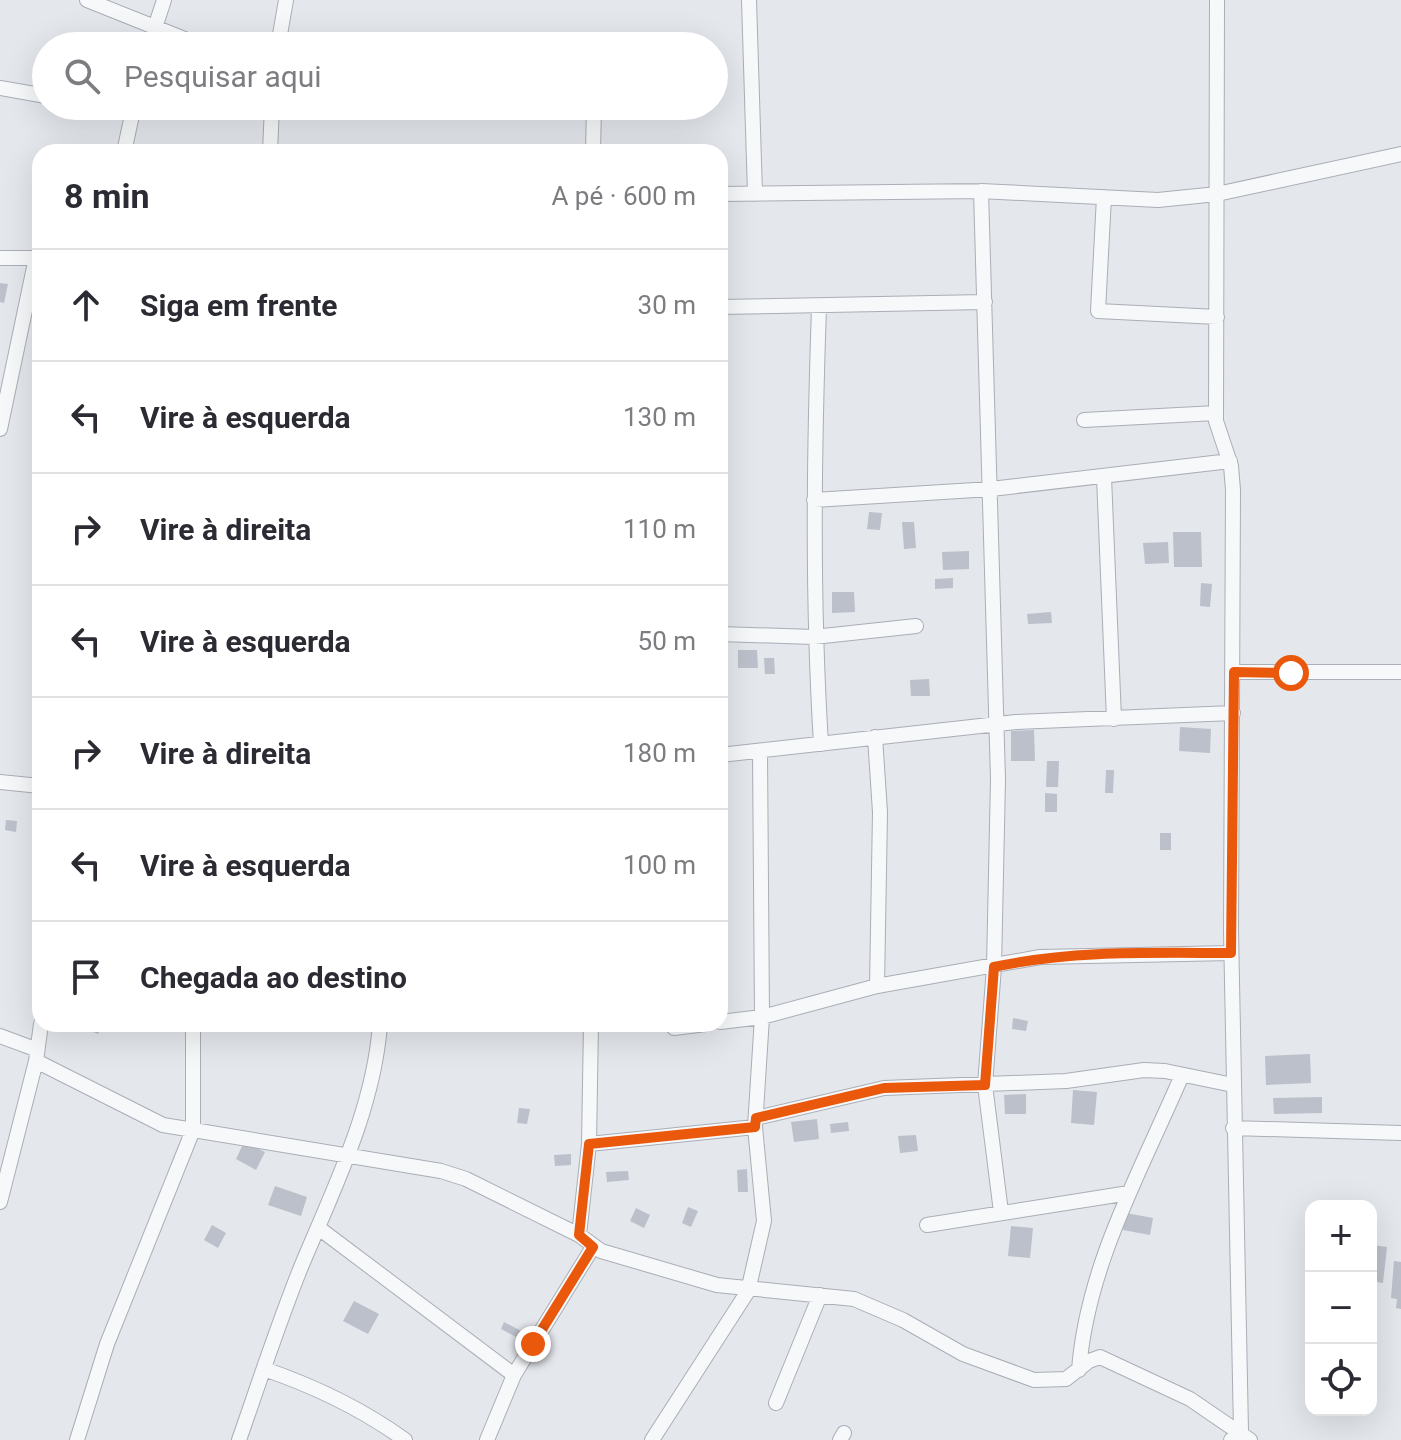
<!DOCTYPE html>
<html lang="pt">
<meta charset="utf-8">
<style>
:root{--surface:#fff;--page:#f2f2f3;--text:#2b2b33;--muted:#7c7c81;--line:#e1e1e2}
body{margin:0;font-family:Roboto,sans-serif;background:var(--page);color:var(--text)}
.controls{position:absolute;right:24px;bottom:24px;display:grid;overflow:hidden;border-radius:16px;box-shadow:0 8px 32px #0002}
.controls button{width:72px;height:72px;display:grid;place-items:center;padding:0;border:0;border-bottom:2px solid var(--line);background:var(--surface);color:var(--text);font:40px sans-serif}
.stop{position:absolute;width:24px;height:24px;margin:-18px;border:6px solid #ea580c;border-radius:50%;background:#fff}
.stop.end{background:#ea580c;border-color:#fff;box-shadow:0 2px 8px #0008}
.list{margin:0;padding:0;list-style:none}
h2{display:flex;justify-content:space-between;align-items:center;height:104px;margin:0;padding:0 32px;font-size:34px}
h2 small{font-size:26px;font-weight:400;color:var(--muted)}
.list li{display:grid;grid-template-columns:52px 1fr auto;gap:24px;align-items:center;box-sizing:border-box;height:112px;padding:0 32px;border-top:2px solid var(--line)}
.list b{display:block;font-size:30px;white-space:nowrap}
.list em{font-size:26px;font-style:normal;color:var(--muted)}
.icon{flex:none;width:44px;height:44px;fill:none;stroke:currentColor;stroke-width:2;stroke-linecap:round;stroke-linejoin:round}
.map{position:relative;flex:none;width:1401px;height:1440px;overflow:hidden}
.search{position:absolute;background:var(--surface);box-shadow:0 8px 32px #0002;left:32px;top:32px;width:696px;height:88px;display:flex;align-items:center;gap:20px;box-sizing:border-box;padding:0 28px;border-radius:44px;color:var(--muted);font-size:30px}
.panel{position:absolute;background:var(--surface);box-shadow:0 8px 32px #0002;left:32px;top:144px;width:696px;height:888px;border-radius:24px}
.map>svg:first-child{display:block}
.building{fill:#bbc0ca}
.lines{fill:none;stroke-linecap:round;stroke-linejoin:round}
.street-casing{stroke:#a9aeb7;stroke-width:16}
.street{stroke:#f7f8fa;stroke-width:14}
.route{stroke:#ea580c;stroke-width:10}
</style>
<div class="map">
<svg width="1401" height="1440" viewBox="0 0 1401 1440">
<rect width="100%" height="100%" fill="#e4e7ec"/>
<path class="building" d="M0 283 8 284 4 303 0 302Z
M869 512 882 513 880 530 867 529Z
M902 522H914L916 548 904 549Z
M1173 532H1201L1202 567H1174Z
M1168 542 1169 563 1145 564 1143 543Z
M969 551V569L943 570 942 552Z
M953 578V588L935 589V579Z
M1201 583 1212 584 1210 607 1200 606Z
M832 592H854L855 612 832 613Z
M1051 612 1052 623 1028 624 1027 614Z
M738 650H757L758 668H738Z
M764 658H774L775 674H765Z
M929 679 930 696H911L910 680Z
M1180 727 1211 729 1210 753 1179 751Z
M1034 730 1035 761H1011V731Z
M1047 761H1059L1058 787H1046Z
M1106 770H1114L1113 793H1105Z
M1045 793 1057 794V812H1045Z
M6 820 17 821 16 832 5 830Z
M1160 833H1171V850H1160Z
M1013 1018 1028 1021 1026 1031 1012 1029Z
M85 1024H103L98 1034 84 1028Z
M1310 1054 1311 1083 1266 1085 1265 1056Z
M1073 1090 1097 1092 1094 1125 1071 1123Z
M1026 1094V1114H1005L1004 1095Z
M1322 1097V1113L1274 1114 1273 1098Z
M519 1108 530 1109 527 1124 517 1123Z
M817 1119 819 1139 794 1142 791 1122Z
M848 1122 849 1131 831 1133 830 1124Z
M916 1135 918 1151 900 1153 898 1136Z
M244 1142 265 1152 256 1170 236 1159Z
M571 1154V1165L555 1166 554 1155Z
M747 1169 748 1192H738L737 1170Z
M628 1171 629 1180 607 1182 606 1172Z
M275 1186 307 1197 301 1216 268 1205Z
M688 1207 698 1211 691 1227 682 1223Z
M636 1208 650 1215 644 1228 630 1221Z
M1126 1213 1153 1218 1150 1235 1123 1230Z
M212 1225 226 1233 218 1248 204 1240Z
M1011 1226 1033 1228 1030 1258 1008 1256Z
M1371 1245 1387 1247 1383 1283 1371 1281Z
M1394 1261 1401 1262V1309L1396 1308 1397 1299 1391 1298Z
M354 1301 379 1314 368 1334 343 1321Z
M504 1322 523 1332 520 1339 501 1329Z"/>
<g class="lines">
<g class="street-casing">
<path id="street" d="M87 0 202 46
M749 0 755 194
M1217 0 1216 421 1231 466 1233 490 1231 931 1241 1431 1231 1440
M149 46 164 0
M278 46 286 0
M0 88 46 96
M100 106 133 112
M124 152 134 106
M270 152 272 106
M593 152 594 106
M981 191 998 779 994 967 985 1085 1001 1212
M720 194 981 191 1158 200 1217 194 1401 154
M1104 197 1098 311 1217 317
M0 258H40
M720 307 985 302
M819 307C814 453 812 598 821 744
M1084 420 1216 413
M0 429 36 258
M1104 477 1114 719
M814 500 991 489 1230 461
M720 634 814 637 916 626
M1234 672H1401
M875 737 880 812 877 986
M720 755 1016 722 1233 713
M0 782 40 786
M720 1022 762 1017 877 986 1040 957 1231 953
M41 1024 36 1061 163 1125 441 1171 466 1179 579 1235 601 1251 717 1285 854 1299 903 1320 963 1354 1034 1380 1066 1379 1089 1361 1100 1357 1190 1399 1250 1440
M674 1028 706 1024
M0 1036 35 1049
M756 1118 884 1088 1066 1081 1144 1070 1165 1071 1233 1085
M1233 1128 1401 1133
M589 1144 755 1127
M0 1202 36 1061
M927 1225 1129 1193
M320 1229 514 1375
M579 1235 589 1144 591 1024
M264 1369C314 1386 362 1409 405 1440
M1079 1370C1087 1265 1141 1171 1182 1075
M776 1403 820 1295
M77 1440 107 1344 193 1130V1024
M239 1440C259 1383 278 1324 301 1267 333 1190 374 1109 380 1024
M487 1440 514 1375 593 1247
M652 1440 748 1291 764 1221 755 1127 762 1017 760 752
M840 1440 844 1433"/>
</g>
<use href="#street" class="street"/>
</g>
<g class="lines">
<path class="route" d="M533 1344 593 1247 579 1235 589 1144 755 1127 756 1118 884 1088 985 1085 994 967C1073 950 1152 953 1231 953L1234 672 1291 673"/>
</g>
</svg>
<div class="controls">
<button>+</button>
<button>−</button>
<button><svg class="icon" aria-label="locate" viewBox="0 0 24 24"><circle cx="12" cy="12" r="6"/><path d="M12 2v4M12 18v4M2 12h4M18 12h4"/></svg></button>
</div>
<div class="stop" style="left:1291px;top:673px"></div>
<div class="stop end" style="left:533px;top:1344px"></div>
<div class="search"><svg class="icon" aria-label="search" viewBox="0 0 24 24"><circle cx="10" cy="10" r="6"/><path d="M15 15l6 6"/></svg>Pesquisar aqui</div>
<section class="panel">
<h2>8 min<small>A pé · 600 m</small></h2>
<ul class="list">
<li><svg class="icon" aria-label="ahead" viewBox="0 0 24 24"><path d="M12 20V5M6 11l6-6 6 6"/></svg><div><b>Siga em frente</b></div><em>30 m</em></li>
<li><svg class="icon" aria-label="left" viewBox="0 0 24 24"><path d="M17 20v-9H6M10 6l-5 5 5 5"/></svg><div><b>Vire à esquerda</b></div><em>130 m</em></li>
<li><svg class="icon" aria-label="right" viewBox="0 0 24 24"><path d="M7 20v-9h11M14 6l5 5-5 5"/></svg><div><b>Vire à direita</b></div><em>110 m</em></li>
<li><svg class="icon" aria-label="left" viewBox="0 0 24 24"><path d="M17 20v-9H6M10 6l-5 5 5 5"/></svg><div><b>Vire à esquerda</b></div><em>50 m</em></li>
<li><svg class="icon" aria-label="right" viewBox="0 0 24 24"><path d="M7 20v-9h11M14 6l5 5-5 5"/></svg><div><b>Vire à direita</b></div><em>180 m</em></li>
<li><svg class="icon" aria-label="left" viewBox="0 0 24 24"><path d="M17 20v-9H6M10 6l-5 5 5 5"/></svg><div><b>Vire à esquerda</b></div><em>100 m</em></li>
<li><svg class="icon" aria-label="arrive" viewBox="0 0 24 24"><path d="M6 21V4h12l-3 4 3 4H6"/></svg><div><b>Chegada ao destino</b></div></li>
</ul>
</section>
</div>
